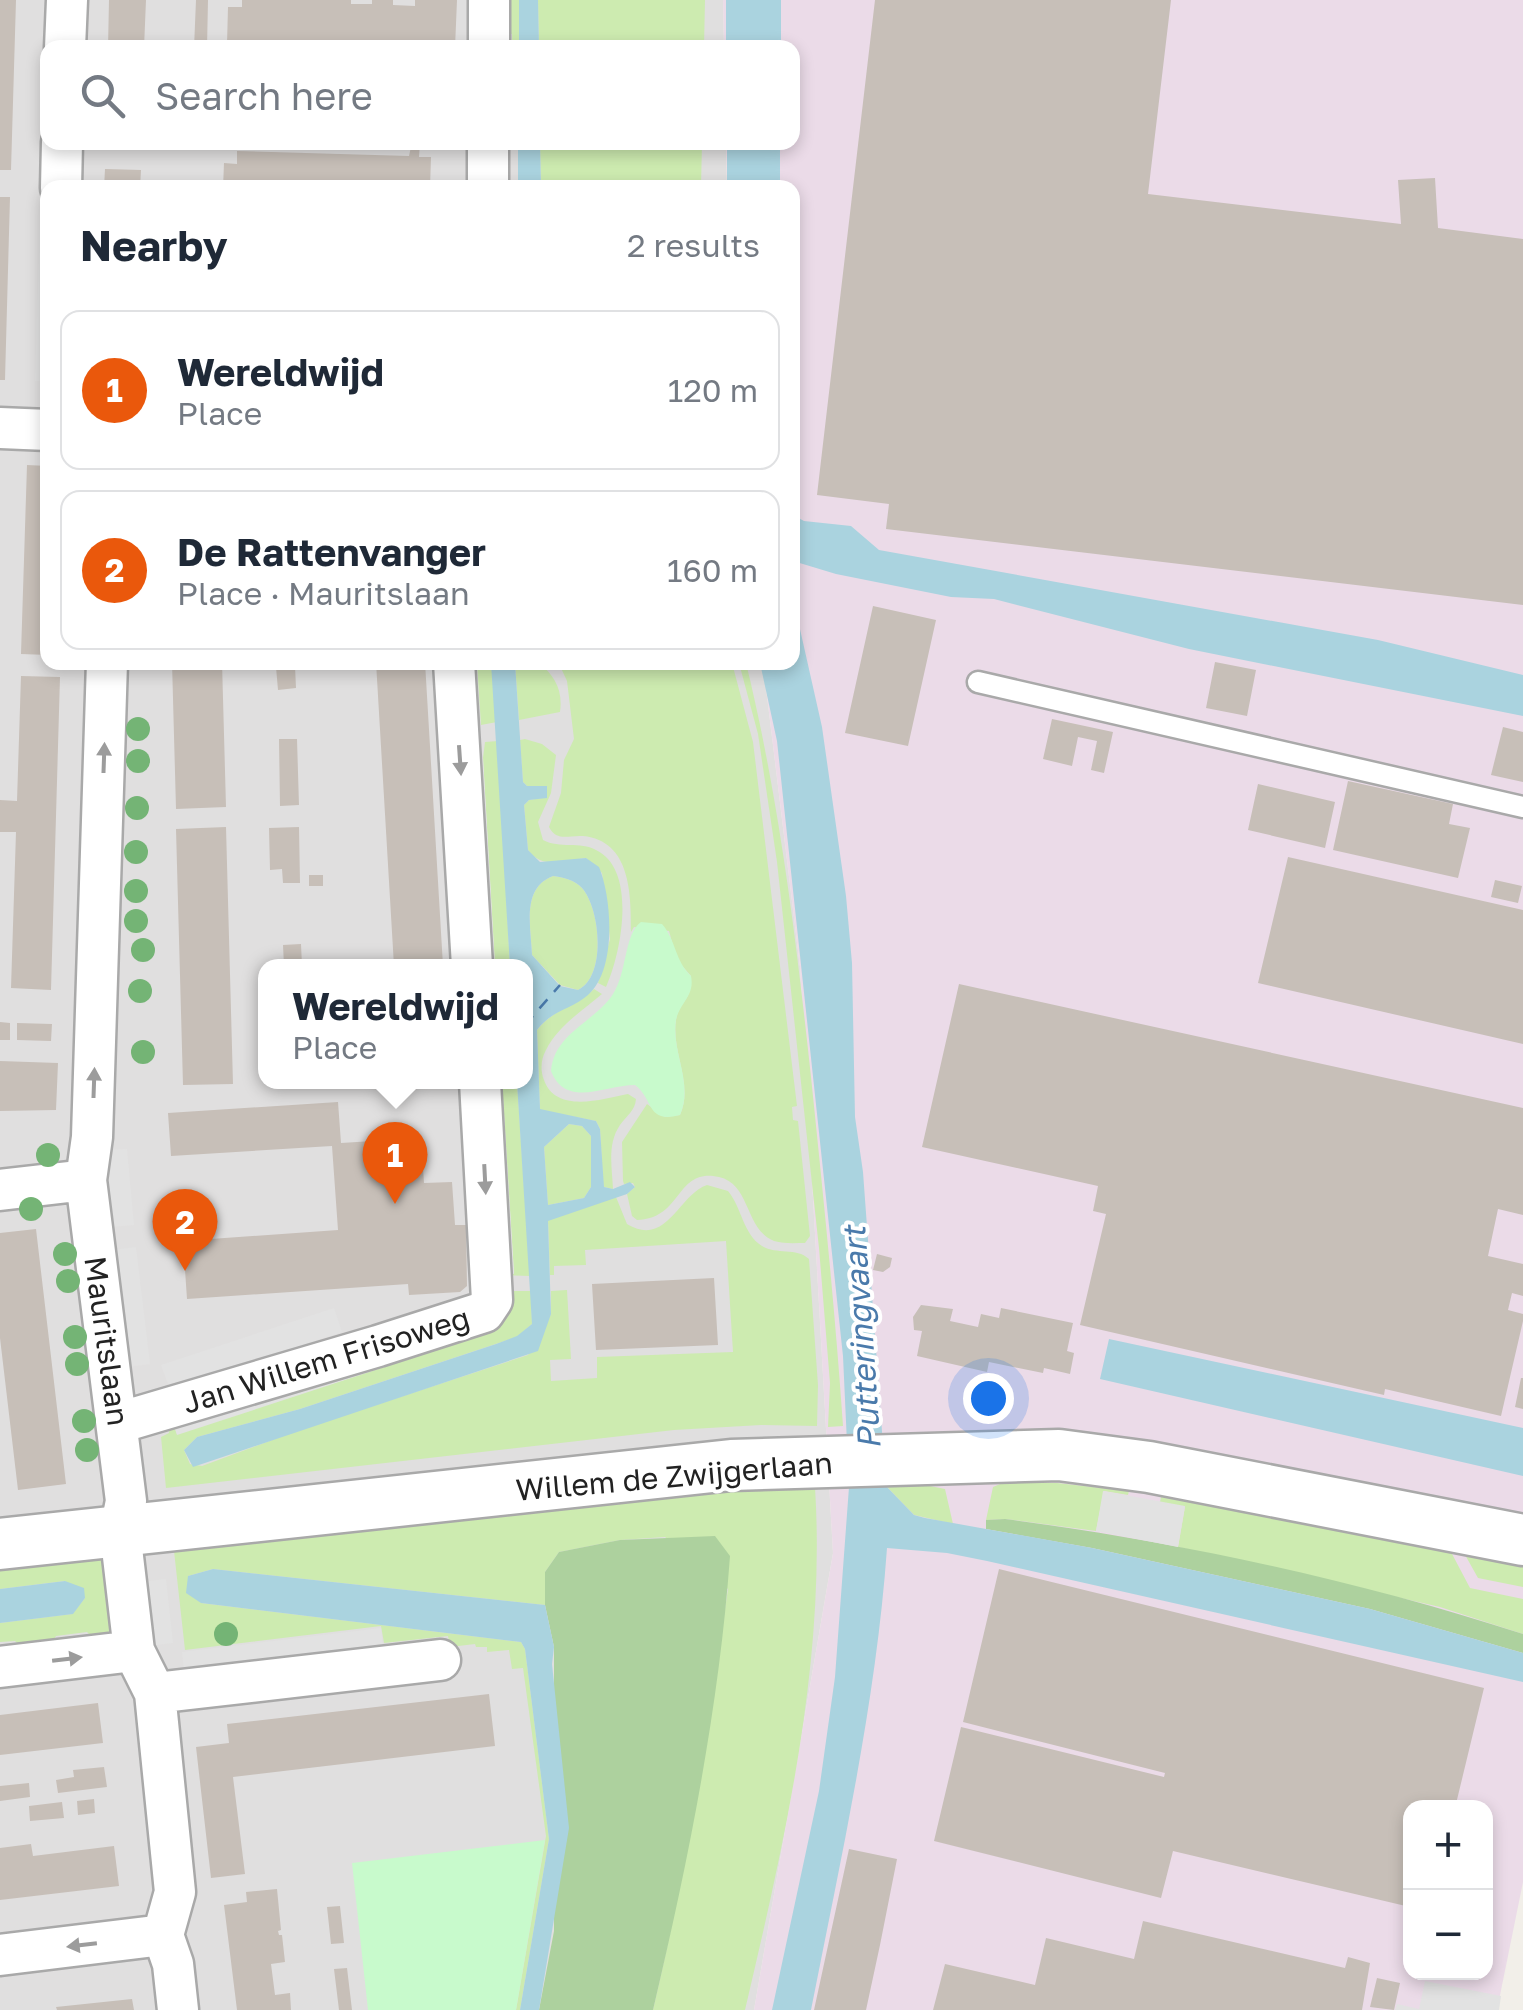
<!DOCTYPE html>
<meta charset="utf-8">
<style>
:root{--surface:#fff;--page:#f6f6f7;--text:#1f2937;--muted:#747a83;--line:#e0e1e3;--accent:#ea580c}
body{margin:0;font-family:"Golos Text",sans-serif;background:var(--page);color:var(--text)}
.controls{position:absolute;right:30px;bottom:30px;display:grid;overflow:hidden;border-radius:20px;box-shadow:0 5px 15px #0003}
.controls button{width:90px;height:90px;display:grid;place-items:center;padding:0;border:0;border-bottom:2px solid var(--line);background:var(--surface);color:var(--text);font:50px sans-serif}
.you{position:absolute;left:988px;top:1398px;width:35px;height:35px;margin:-25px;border:8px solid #fff;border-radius:50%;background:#1a73e8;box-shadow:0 0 0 15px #1a73e833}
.badge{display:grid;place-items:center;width:65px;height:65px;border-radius:50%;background:var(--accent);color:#fff;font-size:32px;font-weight:700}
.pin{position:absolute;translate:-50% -82px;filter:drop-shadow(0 2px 5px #0008)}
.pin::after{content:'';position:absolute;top:52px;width:35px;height:30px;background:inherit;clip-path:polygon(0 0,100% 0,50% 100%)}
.popup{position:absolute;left:258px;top:959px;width:275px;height:130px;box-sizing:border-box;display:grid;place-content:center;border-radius:20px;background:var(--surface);filter:drop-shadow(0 2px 8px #0005);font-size:32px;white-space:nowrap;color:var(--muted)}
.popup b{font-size:38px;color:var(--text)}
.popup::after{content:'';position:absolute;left:50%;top:100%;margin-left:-20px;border:20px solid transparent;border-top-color:var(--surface)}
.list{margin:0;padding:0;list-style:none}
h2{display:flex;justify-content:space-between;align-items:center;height:130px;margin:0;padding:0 40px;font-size:42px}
h2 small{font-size:32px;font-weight:400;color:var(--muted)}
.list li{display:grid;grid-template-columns:65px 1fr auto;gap:30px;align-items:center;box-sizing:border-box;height:160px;margin:0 20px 20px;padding:0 20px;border:2px solid var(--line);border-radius:20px}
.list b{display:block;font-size:38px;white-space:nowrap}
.list p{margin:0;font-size:32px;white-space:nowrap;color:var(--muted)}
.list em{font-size:32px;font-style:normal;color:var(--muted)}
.icon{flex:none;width:55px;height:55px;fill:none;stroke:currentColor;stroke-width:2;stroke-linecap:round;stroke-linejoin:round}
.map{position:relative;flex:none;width:1523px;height:2010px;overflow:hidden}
.search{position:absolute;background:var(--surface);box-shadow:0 5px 15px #0003;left:40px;top:40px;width:760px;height:110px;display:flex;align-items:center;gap:25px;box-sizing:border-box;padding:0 35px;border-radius:20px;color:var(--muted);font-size:38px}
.panel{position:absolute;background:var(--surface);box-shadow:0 5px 15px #0003;left:40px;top:180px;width:760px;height:490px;border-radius:20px}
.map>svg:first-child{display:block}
.residential{fill:#e0dfdf;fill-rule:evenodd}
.industrial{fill:#ebdbe8;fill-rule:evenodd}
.grass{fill:#cdebb0}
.forest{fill:#add19e}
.park{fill:#c8facc}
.parking{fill:#e2e2e2}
.water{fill:#aad3df;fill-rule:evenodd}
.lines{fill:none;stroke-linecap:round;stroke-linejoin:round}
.ferry{stroke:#4a7aab;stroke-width:2.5;stroke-dasharray:12 10;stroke-linecap:butt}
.building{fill:#c7bfb8}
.service-casing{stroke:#a9a9a9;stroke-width:25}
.minor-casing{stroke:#a9a9a9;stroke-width:45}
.tertiary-casing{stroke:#a9a9a9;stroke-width:55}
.service{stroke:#fff;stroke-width:20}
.minor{stroke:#fff;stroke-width:40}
.tertiary{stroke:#fff;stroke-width:50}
.tree{fill:#74b475}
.oneway{fill:#9c9c9c}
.labels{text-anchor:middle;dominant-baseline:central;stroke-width:8;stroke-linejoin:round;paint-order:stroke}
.street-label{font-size:30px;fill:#222;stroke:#fff}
.water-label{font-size:32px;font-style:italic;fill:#4a7aab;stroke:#fff}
</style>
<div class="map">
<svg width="1523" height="2010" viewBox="0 0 1523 2010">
<rect width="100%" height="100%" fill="#f2efe9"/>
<path class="residential" d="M0 0H723L724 47 48 48V142L726 143 727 187 48 188V662L763 663 800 967 833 1553 754 2010H0ZM265 966H525V1082H265Z"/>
<path class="industrial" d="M723 0H1523V1882L1497 2010H754L833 1553 800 967 763 663 792 662V188L727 187 726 143 792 142V48L724 47ZM1410 1808H1486V1972H1410Z"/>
<path class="grass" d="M511 0H519V47H512V34H504V15L511 14Z
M538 0H705L704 47H539Z
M540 143H702L701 187H541Z
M477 663H491L497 722 481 725Z
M515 663H539C555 676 563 690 560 712L519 720Z
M554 663H732L753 742 797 1106 792 1107 793 1120 798 1121 810 1236 805 1243C795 1243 784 1244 774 1241 743 1229 752 1179 713 1176 675 1173 681 1219 637 1220L632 1216 627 1194 635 1187 633 1183 624 1184 623 1181 622 1142 647 1104 665 1117 680 1115C694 1084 671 1052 676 1020 679 1001 692 1002 691 976L677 960 669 931 634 927 631 932C631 894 631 841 583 836 568 835 557 842 549 827L561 793 564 760 574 739 567 681 561 668Z
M739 663H746C779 798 796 938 811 1077 823 1193 835 1309 843 1426L828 1427 830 1383 819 1248 777 862 758 734Z
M525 739 542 744 556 755 551 793 538 822 543 840C560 849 580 841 596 850 638 870 621 954 606 987L598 983 610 939 602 873 586 858C565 860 542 870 528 850L524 805 529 800 547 797 546 786H527L523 782 520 740Z
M498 741 510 966H495L483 758 485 742Z
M553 876C563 877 575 880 582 888 600 908 607 976 578 990L560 985 532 955C531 927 521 888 553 876Z
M594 989 602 994C583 1010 557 1027 546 1050 541 1059 540 1070 544 1080 556 1114 602 1099 628 1094L636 1099C635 1111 627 1115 620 1125 607 1144 612 1167 613 1189L604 1187 603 1183 600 1129 596 1121 540 1110 537 1030C553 1009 577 1006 594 989Z
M502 1082H517L530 1276 500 1275 514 1273Z
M569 1124 582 1126 591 1136V1187L584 1198 548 1205 544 1147Z
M707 1185 728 1191C742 1208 743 1234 762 1246 777 1255 796 1247 809 1259L818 1385 817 1426 761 1425 674 1430 166 1488 161 1437 169 1433V1424L173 1423 177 1434 461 1342 457 1330 502 1291H531L532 1324 517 1337 300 1409 197 1437 184 1450 190 1464 202 1466 299 1430 528 1355 551 1314V1291L567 1290 571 1359 550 1360 551 1381 597 1378V1357L733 1352 726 1241 585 1250 586 1265 554 1266V1275H550L548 1220 616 1197 627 1224C667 1248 678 1195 707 1185Z
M1005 1482 1057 1483 1129 1491 1128 1495 1104 1491 1096 1531 1006 1519 986 1520 993 1487Z
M925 1485 945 1489 953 1524 914 1515 886 1486Z
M815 1487C826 1663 785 1839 745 2010H653C686 1871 707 1731 728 1589L665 1537 620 1540 559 1552 545 1572V1605L213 1569 188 1576 201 1603 521 1642 525 1649 549 1839 520 2010H516L546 1836 523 1668 512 1669 509 1650 487 1652V1647H476L475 1644 450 1647 448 1636 384 1643 381 1626 185 1650 174 1551C387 1526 600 1496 815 1487Z
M1161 1497 1451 1552 1470 1588 1523 1599V1634L1440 1607 1178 1547 1185 1507 1160 1502Z
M1464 1553 1523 1555V1587L1478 1578Z
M96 1554 104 1561 117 1636 100 1645 87 1632 56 1636 46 1652 28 1653 15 1641 0 1642V1623L72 1614 85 1598 65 1581 0 1589V1568Z"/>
<path class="forest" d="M1005 1519C1180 1542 1356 1580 1523 1634V1653L1370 1609 1092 1548 986 1529V1520Z
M715 1536 730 1556C719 1709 688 1862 653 2010H539L554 1931V1647L545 1605V1572L559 1552 620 1540Z"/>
<path class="park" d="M641 922 662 924C676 940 675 961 691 976 695 996 680 1002 676 1020 671 1052 694 1083 680 1115 646 1124 654 1099 635 1085 605 1085 566 1109 551 1071 554 1033 595 1022 613 994 627 973 624 934 641 922Z
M545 1840 516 2010H368L352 1863Z"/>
<path class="parking" d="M47 0H57L48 48 45 381H35Z
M483 758 495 966H482L469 759Z
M489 1082H502L514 1274 500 1275Z
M127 1149 134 1225 110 1227 103 1150Z
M136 1247 150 1364 126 1367 112 1250Z
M334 1308 342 1332 170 1389 161 1365Z
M457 1330 461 1342 177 1435 173 1423Z
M1103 1491 1185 1506 1178 1547 1096 1531Z
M166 1579 173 1643 147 1646 141 1582Z
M381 1628 384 1656 185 1680 182 1652Z
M1425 1981 1501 1996 1499 2010H1395L1397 2004 1419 2009Z"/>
<path class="water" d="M519 0H538L539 47H519Z
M726 0H781V47H726Z
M518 143H540L541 187H518Z
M727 143H780V187H727Z
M793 515 804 521 851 526 879 550 1378 640 1523 675V716L1189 649 994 599 951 597 836 574 793 561Z
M793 598 822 727 846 896 852 963 855 1117 863 1172 886 1486 914 1515 925 1518 1092 1548 1370 1609 1523 1653V1682L987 1561 947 1553 887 1548C876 1703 841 1857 811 2010H772L819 1791 835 1677 849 1487 843 1356 777 741 760 663 792 662Z
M491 663H515L523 782 527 786H547V798L529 800 524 805 528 850 540 862 586 858 599 867C612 898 617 970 588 995 571 1010 553 1009 537 1030L540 1109 596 1121 600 1129 604 1187 613 1189 630 1182 635 1187 627 1194 548 1221 551 1314 538 1351 193 1467 184 1450 197 1437 300 1409 496 1344 517 1336 532 1324 517 1082H525V966H510ZM553 876C563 877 575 880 582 888 600 908 607 976 578 990L560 986 532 955C531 927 521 888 553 876ZM569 1124 582 1126 591 1136V1187L584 1198 548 1205 544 1147Z
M1109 1339 1523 1428V1476L1100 1379Z
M213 1569 545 1605 554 1647 552 1664 569 1828 539 2010H520L549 1839 525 1649 521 1642 201 1603 186 1593 188 1576Z
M65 1581 84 1588 85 1598 73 1614 0 1623V1589Z"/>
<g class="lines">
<path class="ferry" d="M525 1025 560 985"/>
</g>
<path class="building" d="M0 0H16L11 170H0Z
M109 0H146L144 48H108Z
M196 0H208L207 48H194Z
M242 0H351V4H372V0H393V5L415 6V0H457L455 48H255L227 44 228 7H242Z
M875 0H1171L1148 194 1401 224 1398 180 1435 178 1438 228 1523 239V605L886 529 889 504 817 495Z
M412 142H420L419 157H431L430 188H223L224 163 237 164V151L409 156Z
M105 169 141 170 140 188H104Z
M0 197H10L5 380H0Z
M27 465 48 466V655L21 654Z
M873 606 936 620 908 746 845 733Z
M172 662H222L226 807 176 809Z
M376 662H425L443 966H394Z
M1215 662 1256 670 1247 716 1206 708Z
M295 666 296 688 278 690 276 667Z
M21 676 60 677 51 990 11 988 16 832H0V800L17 801Z
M1052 719 1113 732 1104 773 1091 770 1097 741 1078 737 1072 766 1043 759Z
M1503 727 1523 732V782L1491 775Z
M279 739H297L299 805 280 806Z
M1348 781 1453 804 1449 824 1470 828 1458 878 1333 850Z
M1258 784 1335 802 1325 848 1248 830Z
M226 827 233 1084 183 1085 176 829Z
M299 827 300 883H283L282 869 270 870 269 828Z
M1288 857 1523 910V1044L1258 983Z
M309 875H323V886H309Z
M1495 880 1522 886 1518 903 1491 897Z
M301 944 302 966H284L283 945Z
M959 984 1523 1108V1215L1498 1209 1488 1256 1523 1264V1296L1512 1293 1508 1310 1523 1314V1321L1501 1416 1385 1389 1384 1395 1080 1325 1106 1214 1093 1211 1098 1186 922 1147Z
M0 1022 10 1023V1040H0Z
M17 1023 52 1024 51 1041 17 1040Z
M0 1061 58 1063 56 1110 0 1111Z
M338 1102 341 1143 421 1138 424 1183 452 1182 455 1225H466L467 1286 460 1292 409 1295 408 1284 187 1299 183 1241 338 1230 332 1146 171 1156 168 1113Z
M36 1229 66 1484 18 1490 0 1338V1233Z
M877 1254 892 1258 890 1267 883 1272 873 1270Z
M714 1278 718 1345 596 1350 592 1284Z
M921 1305 953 1309 950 1321 978 1327 981 1314 999 1318 1001 1308 1073 1323 1067 1351 1074 1353 1070 1374 1044 1368 1043 1373 989 1362 987 1372 917 1356 922 1331 914 1330 913 1317Z
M1521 1378H1523V1409L1515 1407Z
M999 1569 1484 1688 1455 1808H1410V1907L1173 1851 1161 1898 934 1841 961 1727 1164 1777 1165 1773 963 1722Z
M489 1694 495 1746 233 1777 245 1874 211 1878 196 1747 229 1743 227 1724Z
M98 1703 103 1743 0 1755V1715Z
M104 1767 107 1787 58 1793 56 1780 74 1777 73 1770Z
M29 1783 30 1797 0 1801V1786Z
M94 1799 95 1813 78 1815 77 1801Z
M62 1802 64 1818 30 1821 29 1806Z
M31 1844 33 1856 114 1846 119 1886 0 1900V1848Z
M849 1849 897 1859 880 1945 866 2010H814Z
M277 1889 281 1930 278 1931 279 1935H282L285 1962 271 1964 275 1995 290 1993 291 2010H237L224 1905 247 1902 246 1892Z
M340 1906 344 1943 331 1944 327 1907Z
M1143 1921 1345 1968 1348 1957 1370 1963 1362 2010H933L945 1964 1035 1985 1046 1938 1134 1959Z
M347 1968 352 2010H339L334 1969Z
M1377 1978 1400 1983 1394 2010 1370 2007Z
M132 1999 134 2010H57L56 2007Z"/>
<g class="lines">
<g class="service-casing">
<path id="service" d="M978 682 1523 807"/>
</g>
<g class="minor-casing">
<path id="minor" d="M65 48 67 0
M489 48V0
M61 188 62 142
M488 188V142
M0 428 48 430
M107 662 92 1137 86 1180 126 1501 120 1531 134 1651 155 1693 175 1892 163 1935 173 1964 178 2010
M454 662 472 966
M0 1190 86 1180
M118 1423 378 1346 484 1312 492 1300 480 1082
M0 1667 134 1651
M155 1693 440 1660
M0 1955 163 1935"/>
</g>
<g class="tertiary-casing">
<path id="tertiary" d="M0 1544 731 1465 1059 1455 1149 1467 1523 1540"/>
</g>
<use href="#service" class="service"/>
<use href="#minor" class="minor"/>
<use href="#tertiary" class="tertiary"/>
</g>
<g class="tree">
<circle cx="138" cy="729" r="12"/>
<circle cx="138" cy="761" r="12"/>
<circle cx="137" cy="808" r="12"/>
<circle cx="136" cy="852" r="12"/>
<circle cx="136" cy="891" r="12"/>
<circle cx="136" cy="921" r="12"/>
<circle cx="143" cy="950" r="12"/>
<circle cx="140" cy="991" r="12"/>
<circle cx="143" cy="1052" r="12"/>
<circle cx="48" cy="1155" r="12"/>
<circle cx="31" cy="1209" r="12"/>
<circle cx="65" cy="1254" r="12"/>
<circle cx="68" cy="1281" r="12"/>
<circle cx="75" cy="1337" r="12"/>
<circle cx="77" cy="1364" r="12"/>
<circle cx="84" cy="1421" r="12"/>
<circle cx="87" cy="1450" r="12"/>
<circle cx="226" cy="1634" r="12"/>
</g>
<defs><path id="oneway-solid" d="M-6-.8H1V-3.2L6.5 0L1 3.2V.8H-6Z" transform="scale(2.5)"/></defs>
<g class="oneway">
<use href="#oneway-solid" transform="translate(104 758) rotate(-88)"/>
<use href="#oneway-solid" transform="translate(460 760) rotate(86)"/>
<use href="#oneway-solid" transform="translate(94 1083) rotate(-88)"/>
<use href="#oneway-solid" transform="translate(485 1179) rotate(87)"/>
<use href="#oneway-solid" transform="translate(67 1659) rotate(-7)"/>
<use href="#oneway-solid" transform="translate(82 1945) rotate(173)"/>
</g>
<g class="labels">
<g class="street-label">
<text transform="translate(107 1341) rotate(82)">Mauritslaan</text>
<text transform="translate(326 1360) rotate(-17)">Jan Willem Frisoweg</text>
<text transform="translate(674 1476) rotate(-5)">Willem de Zwijgerlaan</text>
</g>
<g class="water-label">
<text transform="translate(861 1338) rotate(-94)">Putteringvaart</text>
</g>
</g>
</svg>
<div class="controls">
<button>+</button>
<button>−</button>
</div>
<div class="you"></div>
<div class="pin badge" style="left:395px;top:1204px">1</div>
<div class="popup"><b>Wereldwijd</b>Place</div>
<div class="pin badge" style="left:185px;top:1271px">2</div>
<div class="search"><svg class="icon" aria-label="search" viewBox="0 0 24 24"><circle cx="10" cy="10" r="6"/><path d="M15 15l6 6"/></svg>Search here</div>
<section class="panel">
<h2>Nearby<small>2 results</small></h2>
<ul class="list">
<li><span class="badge">1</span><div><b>Wereldwijd</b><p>Place</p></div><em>120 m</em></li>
<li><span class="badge">2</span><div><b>De Rattenvanger</b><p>Place · Mauritslaan</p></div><em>160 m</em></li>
</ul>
</section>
</div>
